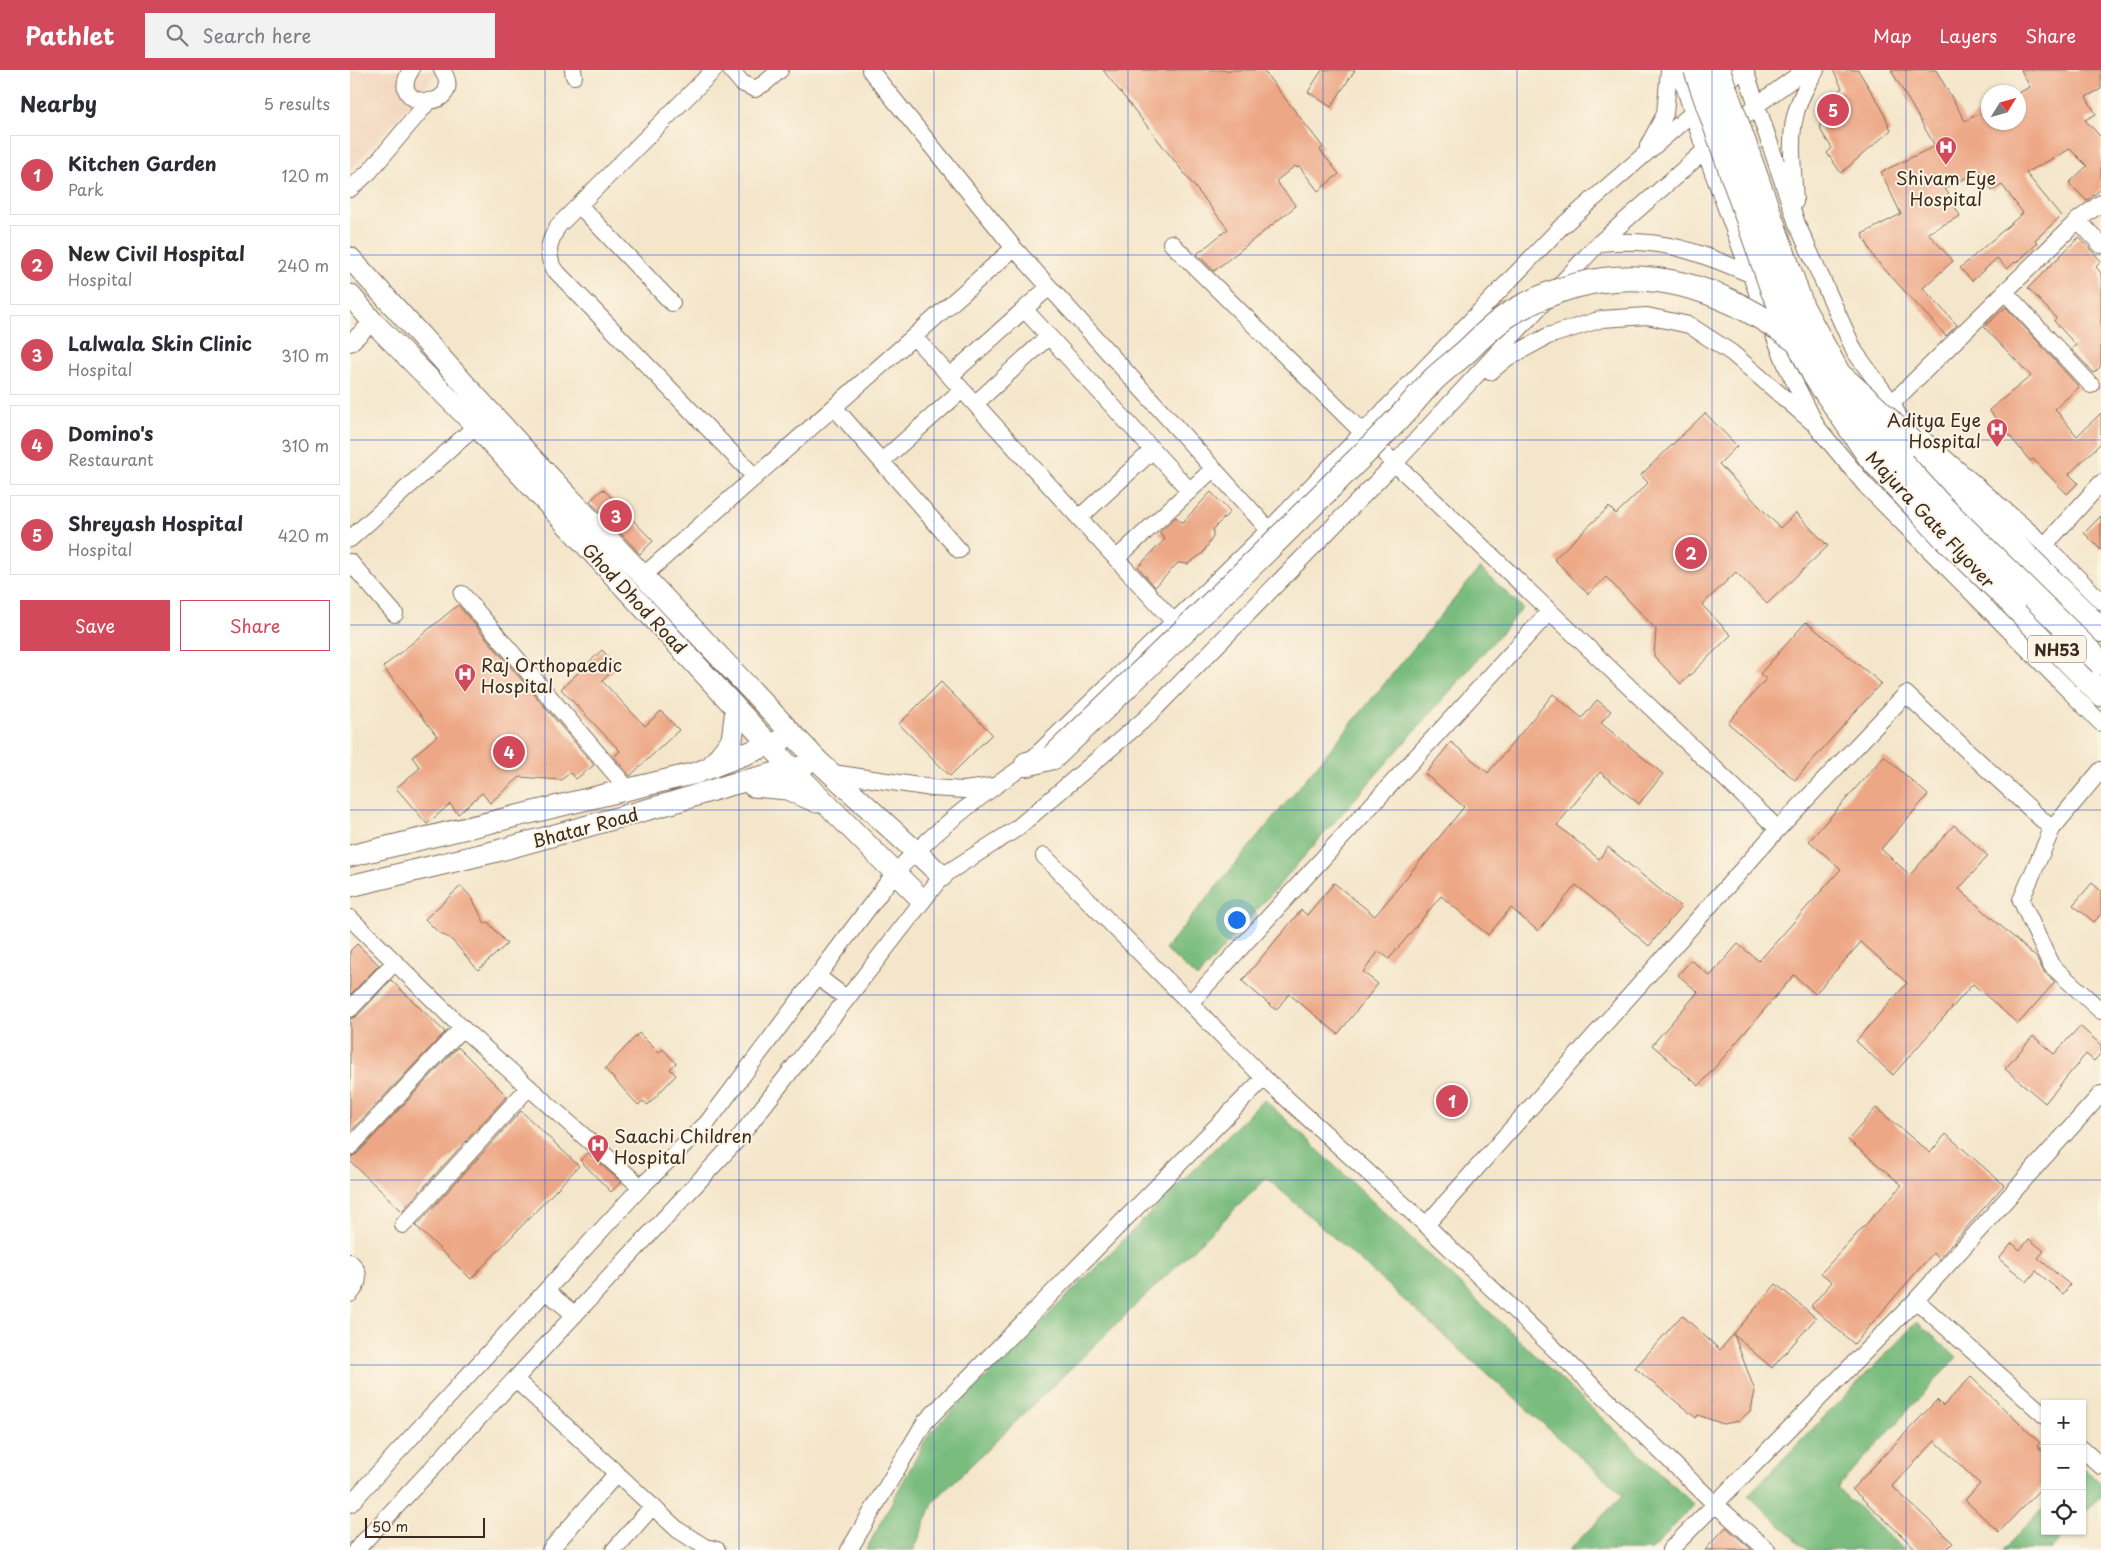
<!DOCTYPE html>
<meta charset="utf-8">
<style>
:root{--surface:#fff;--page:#f2f2f3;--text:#2b2b33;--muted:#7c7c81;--line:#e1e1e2;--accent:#d1495b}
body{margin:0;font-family:"Playpen Sans",sans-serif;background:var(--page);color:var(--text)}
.controls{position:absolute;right:15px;bottom:15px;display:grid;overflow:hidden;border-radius:0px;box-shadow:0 1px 4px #0004}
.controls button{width:45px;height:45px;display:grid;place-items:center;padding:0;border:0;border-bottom:1px solid var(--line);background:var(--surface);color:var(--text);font:25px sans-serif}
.compass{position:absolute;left:1631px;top:15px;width:45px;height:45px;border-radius:50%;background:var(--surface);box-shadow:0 1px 4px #0004;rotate:53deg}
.scale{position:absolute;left:15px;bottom:12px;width:120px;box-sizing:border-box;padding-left:5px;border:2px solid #3b2a1e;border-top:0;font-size:14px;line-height:18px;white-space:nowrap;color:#3b2a1e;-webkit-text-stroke:4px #fcf5e5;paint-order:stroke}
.you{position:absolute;left:886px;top:849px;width:18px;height:18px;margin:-12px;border:4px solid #fff;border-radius:50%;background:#1a73e8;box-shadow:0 0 0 8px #1a73e833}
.badge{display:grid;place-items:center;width:32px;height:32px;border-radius:50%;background:var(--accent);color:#fff;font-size:16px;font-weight:700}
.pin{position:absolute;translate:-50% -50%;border:2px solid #fff;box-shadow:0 1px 5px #0006}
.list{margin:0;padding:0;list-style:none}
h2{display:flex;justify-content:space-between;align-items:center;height:65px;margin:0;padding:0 20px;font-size:21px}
h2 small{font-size:16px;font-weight:400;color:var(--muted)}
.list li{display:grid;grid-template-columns:32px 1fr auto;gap:15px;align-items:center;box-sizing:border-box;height:80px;margin:0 10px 10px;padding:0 10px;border:1px solid var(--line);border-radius:0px}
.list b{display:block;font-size:19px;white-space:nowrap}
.list p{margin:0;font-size:16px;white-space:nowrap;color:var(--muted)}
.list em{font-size:16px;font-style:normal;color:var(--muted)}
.actions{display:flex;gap:10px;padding:15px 20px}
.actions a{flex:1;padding:11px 0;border:1px solid var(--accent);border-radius:0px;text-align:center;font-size:18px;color:var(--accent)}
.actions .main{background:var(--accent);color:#fff}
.icon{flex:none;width:28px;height:28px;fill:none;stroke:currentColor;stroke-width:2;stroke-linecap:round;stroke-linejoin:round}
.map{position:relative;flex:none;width:1751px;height:1480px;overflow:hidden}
header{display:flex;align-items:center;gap:30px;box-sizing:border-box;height:70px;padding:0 25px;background:var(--accent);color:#fff}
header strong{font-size:24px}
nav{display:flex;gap:28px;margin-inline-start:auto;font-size:18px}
.search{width:350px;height:45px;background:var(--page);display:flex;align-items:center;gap:12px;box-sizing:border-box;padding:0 18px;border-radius:0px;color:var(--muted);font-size:19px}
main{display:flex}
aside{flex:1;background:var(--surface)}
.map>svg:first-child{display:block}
.built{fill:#f2d5bd}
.forest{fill:#79bc7e;stroke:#5a734e}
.building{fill:#eda786}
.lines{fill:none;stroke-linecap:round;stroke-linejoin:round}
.minor-casing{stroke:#7c6c5b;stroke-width:18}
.major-casing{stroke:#7c6c5b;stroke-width:23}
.highway-casing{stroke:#7c6c5b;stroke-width:26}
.minor{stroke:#fff;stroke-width:16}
.major{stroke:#fff;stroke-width:21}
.highway{stroke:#fff;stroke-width:24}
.highway-bridge-casing{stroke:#7c6c5b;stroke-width:26;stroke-linecap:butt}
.highway-bridge{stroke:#fff;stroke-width:24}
.grid{fill:none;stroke:#1d4ed8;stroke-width:1;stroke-opacity:0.55}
.labels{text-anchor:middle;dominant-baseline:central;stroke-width:4;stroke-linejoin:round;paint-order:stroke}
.shield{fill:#fcf5e5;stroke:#75675a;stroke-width:1}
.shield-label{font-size:16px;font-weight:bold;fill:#3b2a1e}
.poi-label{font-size:18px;fill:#3b2a1e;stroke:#fcf5e5;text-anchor:start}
.street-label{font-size:18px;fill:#3b2a1e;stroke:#fcf5e5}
</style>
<header>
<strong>Pathlet</strong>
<div class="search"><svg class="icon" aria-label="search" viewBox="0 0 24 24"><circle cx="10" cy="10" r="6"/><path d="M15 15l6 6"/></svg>Search here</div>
<nav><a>Map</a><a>Layers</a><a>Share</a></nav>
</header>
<main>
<aside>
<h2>Nearby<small>5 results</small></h2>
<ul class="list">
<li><span class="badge">1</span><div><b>Kitchen Garden</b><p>Park</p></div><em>120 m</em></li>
<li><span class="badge">2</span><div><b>New Civil Hospital</b><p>Hospital</p></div><em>240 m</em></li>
<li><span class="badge">3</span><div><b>Lalwala Skin Clinic</b><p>Hospital</p></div><em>310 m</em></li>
<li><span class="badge">4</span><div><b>Domino's</b><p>Restaurant</p></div><em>310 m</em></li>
<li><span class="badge">5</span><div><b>Shreyash Hospital</b><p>Hospital</p></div><em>420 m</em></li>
</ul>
<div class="actions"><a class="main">Save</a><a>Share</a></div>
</aside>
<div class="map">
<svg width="1751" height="1480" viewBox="0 0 1751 1480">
<rect width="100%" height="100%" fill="#fcf5e5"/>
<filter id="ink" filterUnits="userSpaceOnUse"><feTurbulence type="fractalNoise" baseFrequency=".02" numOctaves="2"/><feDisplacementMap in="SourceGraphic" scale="10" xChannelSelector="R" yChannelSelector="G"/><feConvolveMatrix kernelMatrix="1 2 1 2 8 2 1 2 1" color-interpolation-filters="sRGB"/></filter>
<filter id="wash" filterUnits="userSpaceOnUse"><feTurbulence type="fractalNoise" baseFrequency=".0096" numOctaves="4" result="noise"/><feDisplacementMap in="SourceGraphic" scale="20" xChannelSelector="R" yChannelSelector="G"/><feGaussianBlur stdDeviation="1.12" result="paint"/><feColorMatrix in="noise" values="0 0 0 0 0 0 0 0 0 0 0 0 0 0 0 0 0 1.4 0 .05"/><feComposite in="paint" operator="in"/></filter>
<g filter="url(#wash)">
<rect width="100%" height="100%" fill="#f4e6cb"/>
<path class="built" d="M0 0H90L0 101Z"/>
<path class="forest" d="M1130 498 1173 538 847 908 815 879Z
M914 1029 1344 1435 1301 1480H1219L1273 1425 917 1108 584 1431 564 1480H516L579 1364Z
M1567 1252 1607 1287 1487 1418 1554 1480H1457L1398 1425Z
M1732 1397 1751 1413V1426L1732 1446Z
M1695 1436V1461H1718L1701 1480H1653Z"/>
<g id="blocks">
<path class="building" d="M753 0H913L973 77 970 80 989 104 968 121 949 96 947 98 945 96 926 111 946 136 864 201 847 184 878 159Z
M972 0H1005L981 37 958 22Z
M1483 0H1508L1531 37 1541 60 1491 103 1477 83 1482 78 1471 61 1470 46 1477 30 1492 18Z
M1541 0H1586L1615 51 1638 39V52H1668V23L1680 17 1671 0H1751V19L1736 27 1746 44 1735 50 1751 67V119L1737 131 1719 113 1737 96 1720 79 1676 103 1711 146 1685 170 1688 173 1666 193 1665 192 1657 199 1647 188 1622 211 1610 198 1673 143 1652 115 1642 121 1631 101 1595 118 1610 146 1578 163 1603 191 1573 218 1607 255 1596 266 1525 189 1512 164 1551 144 1531 102 1585 76Z
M1729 167 1751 191 1746 197 1751 203V296L1744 303 1721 279 1726 275 1704 251 1706 248 1678 218Z
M1656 237 1729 317 1705 339 1727 366 1751 343V373L1719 404 1728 413 1717 424 1683 389 1680 391 1639 340 1681 306 1634 257Z
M1355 343 1387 376 1369 394 1430 458 1446 443 1478 476 1417 534 1386 502 1352 535 1381 565 1331 614 1304 586 1306 559 1256 507 1238 524 1204 489 1259 437 1266 444 1298 413 1291 405Z
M253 419 303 471 290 484 240 431Z
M861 422 880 442 863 459V467L853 483 838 494 828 493 805 517 788 497 815 469 809 463 826 447 832 453Z
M1751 446V480L1734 463Z
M108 535 244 695 226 709 220 703 211 710 170 707 140 733 132 723 108 744 100 734 77 754 46 718 70 698 62 687 87 666 33 597Z
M1456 552 1531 613 1445 710 1378 653 1416 609 1410 604Z
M252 580 267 597 252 611 295 656 311 641 329 660 280 706 264 687 270 681 211 619Z
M591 612 642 664 600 706 549 654Z
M1203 624 1232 648 1247 630 1261 641 1251 653 1313 704 1289 734 1250 702 1207 755 1249 789 1258 777 1331 837 1299 876 1226 815 1188 861 1161 838 1138 865 1091 826 1039 889 1029 881 1013 902 1028 914 988 964 939 924 926 940 892 911 951 840 957 845 984 813 1025 846 1114 737 1075 704 1101 672 1138 703Z
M1534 686 1578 725 1531 779 1560 805 1604 755 1638 786 1609 819 1686 887 1694 902 1705 912 1668 954 1623 914 1543 1005 1506 971 1557 913 1511 872 1465 924 1444 905 1349 1016 1302 975 1348 922 1328 905 1341 890 1360 906 1388 874 1409 891 1491 799 1459 771Z
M1742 813 1751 821V844L1744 852 1723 835Z
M111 816 122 828 135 854 138 852 157 874 128 900 101 869 88 862 75 849Z
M7 874 29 895 0 925V881Z
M41 910 95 962 0 1062V949L7 946Z
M1730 956 1751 975V983L1744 991 1736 984 1695 1033 1655 999 1683 966 1704 984Z
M289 963 309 983 313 979 326 993 320 999 326 1005 298 1035 293 1031 288 1035 255 999Z
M108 977 157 1026 52 1141 0 1091V1087L7 1084Z
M1526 1038 1580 1083 1596 1064 1654 1115 1589 1189 1583 1183 1504 1274 1461 1236 1482 1212 1471 1203 1552 1115 1498 1070Z
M171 1041 229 1096 121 1209 66 1156Z
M238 1083 271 1112 261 1122 230 1090Z
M1679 1169 1694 1181 1688 1188 1720 1215 1713 1224 1686 1201 1677 1212 1649 1189 1662 1173 1670 1180Z
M1426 1214 1466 1248 1422 1298 1384 1265 1405 1321 1401 1340 1389 1351 1373 1354 1348 1345 1346 1348 1285 1298 1332 1245 1370 1280Z
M1621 1307 1690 1373 1687 1376 1695 1383V1414L1649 1462 1615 1430 1630 1414 1585 1371 1542 1416 1603 1473 1596 1480H1567L1502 1419 1587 1330 1593 1336Z
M1376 1457 1402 1480H1355Z"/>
</g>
</g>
<g filter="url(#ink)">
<use href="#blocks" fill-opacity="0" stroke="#7c6c5b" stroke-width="1"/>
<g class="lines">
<g class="minor-casing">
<path id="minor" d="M61 0C34 42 119 41 92 0
M223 0 224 6
M364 0 208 156C199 172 196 181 203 198L405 407
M381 0 392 13 405 19 415 13 430 0
M520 0 664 178 919 460
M1329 0 1355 81 1411 233 1437 297 1467 357 1516 416 1751 653
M1395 0 1447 154 1505 282 1542 333 1550 349 1695 475 1751 531
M1298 76 1315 44 1319 0
M0 119 20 101 77 33
M1445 132C1442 76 1434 49 1466 0
M229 135 322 233
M1728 150 1751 175
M821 173 1013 363 1428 759
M1250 173C1309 167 1347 181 1400 204
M1655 222 1741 315
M675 240 840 421
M564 267 824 552
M0 273 23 252
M1140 302 1157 288 1198 266 1252 249 1297 246 1339 255 1382 283 1462 352
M600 306 699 217
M1542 333 1728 150 1751 133
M625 334 699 266
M484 337 609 480
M532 391 612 320
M729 448 803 380
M0 469 126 356
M1695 475 1751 413
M766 489 863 399
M0 492 45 544
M293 506 664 178
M112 524 277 718
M1751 700 1702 759 1671 830 1701 895 1751 941
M483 703 582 718 614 720 644 716
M694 786 914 1008 1076 1155 1365 1434 1417 1480
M0 848 112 958 291 1117
M467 906 496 928
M840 933 1200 541
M0 939 45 892
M0 1077 112 958
M53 1155 179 1017
M1076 1155 1428 759 1556 624 1702 759
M0 1192C11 1202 10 1214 0 1224
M196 1221 225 1245
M1566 1230 1695 1346
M165 1309 328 1460 355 1477 367 1480
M1732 1379 1751 1396
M0 1434 291 1117 357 1053 544 804C583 762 629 726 677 694L919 460 1211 157 1392 0
M6 1480 388 1069 592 806 666 759 796 648 1045 393 1245 177 1407 35 1455 0
M200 1480 267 1403
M264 1480 303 1436
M499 1480 575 1352 914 1008
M1320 1480 1566 1230 1751 1024"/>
</g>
<g class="major-casing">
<path id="major" d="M0 188 180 386 468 691 592 806
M0 225 23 252 126 356 443 700 571 829
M360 698 382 670 386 639
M403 716 437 719 467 732
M0 786 346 703 432 670
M0 816 147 781 321 733 379 715 454 696"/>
</g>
<g class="highway-casing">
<path id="highway" d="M1562 373 1751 560
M1663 534 1751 624
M677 694 703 687"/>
</g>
<use href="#minor" class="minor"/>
<use href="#major" class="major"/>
<use href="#highway" class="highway"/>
<g class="highway-bridge-casing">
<path id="highway-bridge" d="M1346 0 1423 221 1465 306 1520 387 1594 467 1663 534
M1368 0 1452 237 1514 351 1590 435 1751 593
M703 687C800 594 897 501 991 406 1010 388 1028 370 1046 351 1059 338 1070 323 1083 310 1095 298 1109 289 1121 277 1134 264 1151 248 1168 239 1327 152 1454 266 1562 373"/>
</g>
<use href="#highway-bridge" class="highway-bridge"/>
</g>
</g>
<path class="grid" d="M195 0V1480M389 0V1480M584 0V1480M778 0V1480M973 0V1480M1167 0V1480M1362 0V1480M1556 0V1480M0 185H1751M0 370H1751M0 555H1751M0 740H1751M0 925H1751M0 1110H1751M0 1295H1751"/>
<defs>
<g id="hospital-pin" transform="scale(1.125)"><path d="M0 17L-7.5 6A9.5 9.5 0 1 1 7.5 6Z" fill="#d1495b" stroke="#fcf5e5"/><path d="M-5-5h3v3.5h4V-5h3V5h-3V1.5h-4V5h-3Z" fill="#fff"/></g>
</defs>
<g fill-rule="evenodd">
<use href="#hospital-pin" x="1596" y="77"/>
<use href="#hospital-pin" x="1647" y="359"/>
<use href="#hospital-pin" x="115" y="604"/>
<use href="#hospital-pin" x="248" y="1075"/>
</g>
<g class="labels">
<rect class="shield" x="1678" y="565.5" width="58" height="27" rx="4"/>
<g class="shield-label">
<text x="1707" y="579">NH53</text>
</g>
<g class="poi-label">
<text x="1596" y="107" text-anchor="middle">Shivam Eye<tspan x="1596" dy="21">Hospital</tspan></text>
<text x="1631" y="349" text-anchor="end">Aditya Eye<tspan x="1631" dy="21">Hospital</tspan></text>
<text x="131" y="594">Raj Orthopaedic<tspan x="131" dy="21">Hospital</tspan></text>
<text x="264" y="1065">Saachi Children<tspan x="264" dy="21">Hospital</tspan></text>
</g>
<g class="street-label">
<text transform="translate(1581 449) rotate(47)">Majura Gate Flyover</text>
<text transform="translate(285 528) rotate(47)">Ghod Dhod Road</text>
<text transform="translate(235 757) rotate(-15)">Bhatar Road</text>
</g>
</g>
</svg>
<div class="controls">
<button>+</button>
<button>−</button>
<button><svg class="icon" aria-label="locate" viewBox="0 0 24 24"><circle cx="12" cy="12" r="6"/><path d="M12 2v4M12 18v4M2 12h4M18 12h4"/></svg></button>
</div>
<svg class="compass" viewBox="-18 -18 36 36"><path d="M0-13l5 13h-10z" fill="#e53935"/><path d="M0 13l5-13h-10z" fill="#7c7c81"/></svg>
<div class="scale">50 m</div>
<div class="you"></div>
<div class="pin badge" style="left:1102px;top:1031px">1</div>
<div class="pin badge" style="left:1341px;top:483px">2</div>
<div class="pin badge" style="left:266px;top:446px">3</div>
<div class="pin badge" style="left:159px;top:682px">4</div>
<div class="pin badge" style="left:1483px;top:40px">5</div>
</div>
</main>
